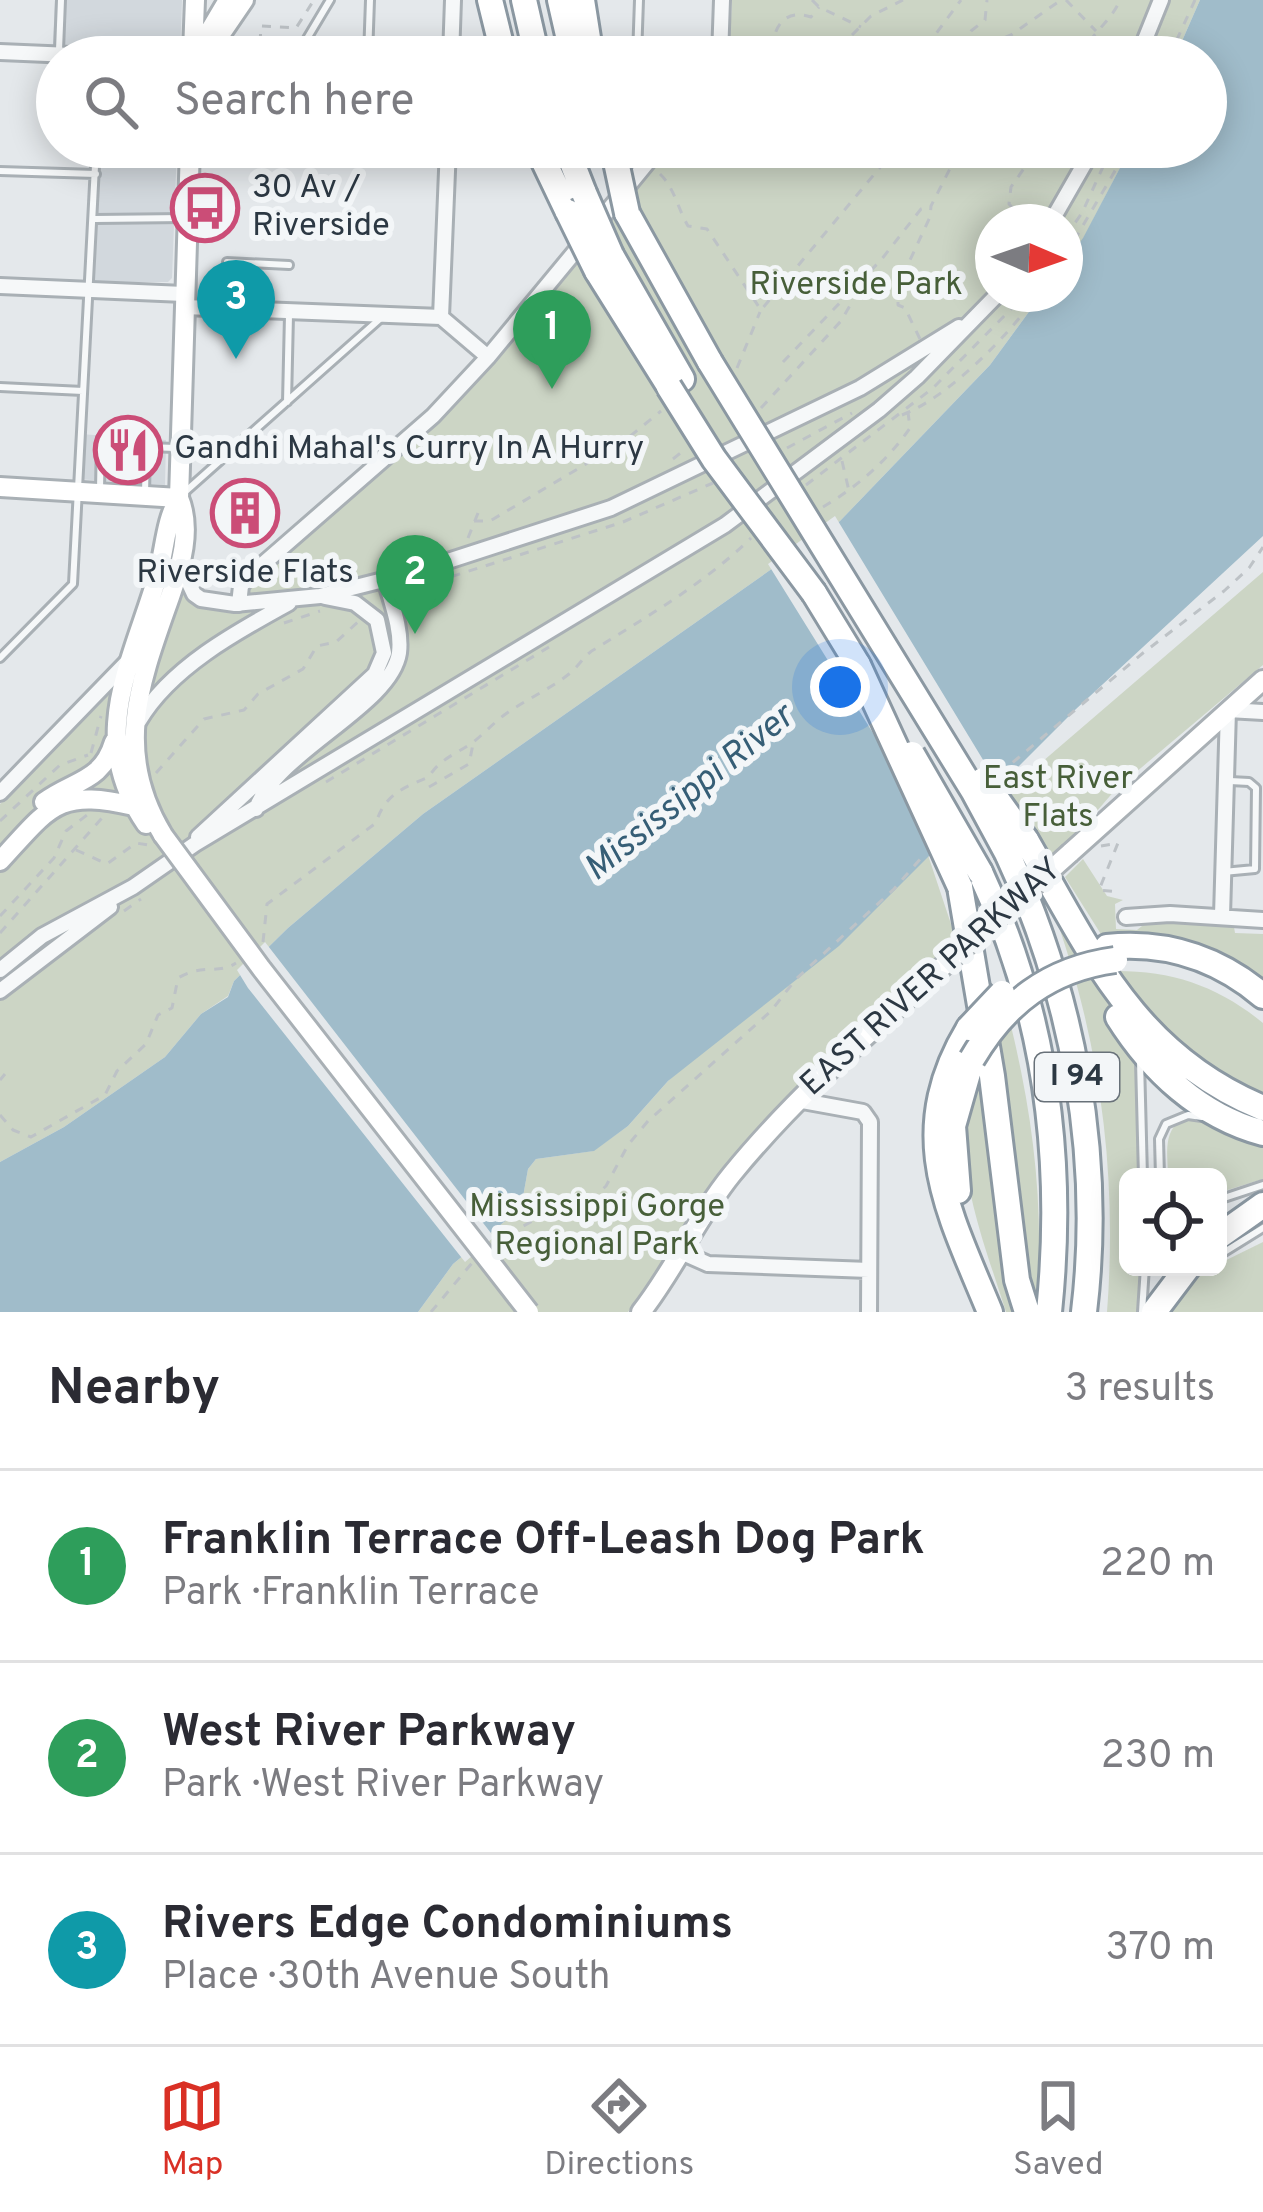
<!DOCTYPE html>
<meta charset="utf-8">
<style>
:root{--surface:#fff;--page:#f2f2f3;--text:#2b2b33;--muted:#7c7c81;--line:#e1e1e2;--accent:#d93025}
body{margin:0;font-family:Overpass,sans-serif;background:var(--page);color:var(--text)}
.controls{position:absolute;right:36px;bottom:36px;display:grid;overflow:hidden;border-radius:18px;box-shadow:0 6px 30px #0003}
.controls button{width:108px;height:108px;display:grid;place-items:center;padding:0;border:0;border-bottom:3px solid var(--line);background:var(--surface);color:var(--text);font:60px sans-serif}
.compass{position:absolute;left:975px;top:204px;width:108px;height:108px;border-radius:50%;background:var(--surface);box-shadow:0 6px 30px #0003;rotate:92deg}
.you{position:absolute;left:840px;top:687px;width:42px;height:42px;margin:-30px;border:9px solid #fff;border-radius:50%;background:#1a73e8;box-shadow:0 0 0 18px #1a73e833}
.badge{display:grid;place-items:center;width:78px;height:78px;border-radius:50%;background:var(--accent);color:#fff;font-size:39px;font-weight:700}
.pin{position:absolute;translate:-50% -99px;filter:drop-shadow(0 3px 6px #0008)}
.pin::after{content:'';position:absolute;top:63px;width:42px;height:36px;background:inherit;clip-path:polygon(0 0,100% 0,50% 100%)}
.list{margin:0;padding:0;list-style:none}
h2{display:flex;justify-content:space-between;align-items:center;height:156px;margin:0;padding:0 48px;font-size:51px}
h2 small{font-size:39px;font-weight:400;color:var(--muted)}
.list li{display:grid;grid-template-columns:78px 1fr auto;gap:36px;align-items:center;box-sizing:border-box;height:192px;padding:0 48px;border-top:3px solid var(--line)}
.list b{display:block;font-size:45px;white-space:nowrap}
.list p{margin:0;font-size:39px;white-space:nowrap;color:var(--muted)}
.list em{font-size:39px;font-style:normal;color:var(--muted)}
.icon{flex:none;width:66px;height:66px;fill:none;stroke:currentColor;stroke-width:2;stroke-linecap:round;stroke-linejoin:round}
.map{position:relative;flex:none;width:1263px;height:1312px;overflow:hidden}
.search{position:absolute;background:var(--surface);box-shadow:0 6px 30px #0003;left:36px;right:36px;top:36px;height:132px;display:flex;align-items:center;gap:30px;box-sizing:border-box;padding:0 42px;border-radius:66px;color:var(--muted);font-size:45px}
.sheet{height:732px;background:var(--surface)}
nav{display:flex;justify-content:space-around;align-items:center;box-sizing:border-box;height:168px;border-top:3px solid var(--line);background:var(--surface);font-size:33px;color:var(--muted)}
nav a{display:grid;justify-items:center;gap:6px}
nav .on{color:var(--accent)}
.map>svg:first-child{display:block}
.built{fill:#d2d8dd}
.green{fill:#ccd5c5}
.water{fill:#a0bcca}
.pier{fill:#e4e8eb}
.lines{fill:none;stroke-linecap:round;stroke-linejoin:round}
.lane-casing{stroke:#a9b0b5;stroke-width:12}
.street-casing{stroke:#a9b0b5;stroke-width:20}
.secondary-casing{stroke:#a9b0b5;stroke-width:24}
.highway-casing{stroke:#8b98a2;stroke-width:30}
.path{stroke:#bdc2c6;stroke-width:3;stroke-dasharray:9 9;stroke-linecap:butt}
.lane{stroke:#f6f8f9;stroke-width:6}
.street{stroke:#f6f8f9;stroke-width:14}
.secondary{stroke:#fff;stroke-width:18}
.highway{stroke:#fff;stroke-width:24}
.secondary-bridge-casing{stroke:#a9b0b5;stroke-width:24;stroke-linecap:butt}
.highway-bridge-casing{stroke:#8b98a2;stroke-width:30;stroke-linecap:butt}
.secondary-bridge{stroke:#fff;stroke-width:18}
.highway-bridge{stroke:#fff;stroke-width:24}
.labels{text-anchor:middle;dominant-baseline:central;stroke-width:12;stroke-linejoin:round;paint-order:stroke}
.shield{fill:#f3f6f8;stroke:#687179;stroke-width:3}
.shield-label{font-size:30px;font-weight:bold;fill:#2c3843}
.poi-label{font-size:33px;fill:#2c3843;stroke:#f3f6f8;text-anchor:start}
.park-label{font-size:33px;fill:#475f39;stroke:#f3f6f8}
.street-label{font-size:33px;fill:#2c3843;stroke:#f3f6f8}
.water-label{font-size:36px;font-style:italic;fill:#365e76;stroke:#f3f6f8}
</style>
<div class="map">
<svg width="1263" height="1312" viewBox="0 0 1263 1312">
<rect width="100%" height="100%" fill="#e4e8eb"/>
<path class="built" d="M55 0H182L180 57H57V65H52Z
M96 147H177L172 278 168 282H89Z
M80 434 166 440 165 485 77 479Z"/>
<path class="green" d="M732 0H1200L1175 57H729Z
M672 147H1131L1083 239 1065 263V222H993V294H1042L990 365 840 521 423 814 288 928 234 981 228 996 201 1014 165 1057 64 1127 0 1162V804L104 700 182 592 202 605 225 611 464 396Z
M1263 572V665L1116 789 1051 864 1007 792Z
M924 843 958 945 818 1073 628 1312H418L453 1264 521 1208 528 1169 536 1159 593 1151 628 1126 668 1081Z
M1083 859 1107 896 1123 900 1115 904 1116 929 1137 930 1147 922 1234 927 1235 933 1263 934V987L1104 939 1065 877Z
M1049 899 1138 1058 1137 1177H1128V1267H1141L1143 1293 1137 1312H1107C1118 1169 1099 1033 1049 899Z
M1117 971C1174 971 1219 987 1263 1023V1100C1204 1072 1152 1027 1117 971Z
M1010 1022C1034 1119 1045 1213 1036 1312H1006C974 1210 930 1116 1010 1022Z
M1182 1119H1193L1263 1147V1179L1218 1193V1177H1168C1168 1155 1162 1133 1182 1119Z
M1263 1242V1312H1162L1200 1273Z"/>
<path class="water" d="M1200 0H1263V536L1076 709 839 946 668 1081 628 1126 594 1151 536 1159 528 1169 521 1208 453 1264 418 1312H0V1162L64 1127 165 1057 201 1014 228 997 234 981 288 928 423 814 840 521 990 365 1042 294H1065V263L1083 238 1131 147H1206V57H1175Z"/>
<path class="pier" d="M835 516 1002 791 940 854 919 807 768 564Z
M265 942 494 1237 465 1262 248 988 237 970Z"/>
<g class="lines">
<g class="lane-casing">
<path id="lane" d="M59 50 61 0
M296 57 330 0
M368 57 370 0
M637 57 639 0
M0 171 96 174
M95 219 184 218
M227 262 289 265
M0 387 83 391
M287 402 289 315
M100 489 101 438
M186 491 382 317
M145 494 146 447 176 448
M0 658 73 584 96 147
M1223 872 1255 869 1256 788 1249 782 1230 781
M1140 1061 1143 1177
M1160 1177 1159 1139 1166 1124 1188 1115 1202 1117
M1218 1200 1263 1185
M1218 1256 1263 1228
M1142 1312 1145 1267"/>
</g>
<g class="street-casing">
<path id="street" d="M0 52 118 57
M451 57 453 0
M720 57 722 0
M1138 57 1161 0
M1051 222 1094 147
M597 224 660 147
M0 286 184 294
M184 307 441 317
M441 317 448 147
M441 317 488 357
M180 564 194 594 201 599 235 604 320 596 411 573 611 508 860 388 959 327
M239 604 241 586 247 578 433 416 488 357 583 242
M139 721C170 668 236 632 289 603
M0 793 128 661
M256 809C276 752 391 706 399 653 402 629 391 602 385 579
M198 837 375 674 384 653 377 620 355 603 325 597
M1222 916 1228 710 1263 712
M1126 917 1170 914 1263 920
M0 970 42 936 133 887 195 844 725 525 879 410 917 377 998 294
M0 991 110 907
M797 1100 863 1112 870 1122 869 1312
M681 1252 708 1264 869 1270"/>
</g>
<g class="secondary-casing">
<path id="secondary" d="M200 47 228 0
M193 52 195 0
M198 57 214 44 244 0
M0 487 179 498
M44 802C74 780 102 782 114 742
M146 824C87 739 131 665 157 578 165 551 165 521 179 498
M163 835C112 751 140 682 170 597 181 566 192 529 179 498L190 147
M1070 853 1263 680
M0 861C50 807 57 788 134 806
M641 1312C675 1269 697 1217 732 1174 794 1098 868 1034 941 968"/>
</g>
<g class="highway-casing">
<path id="highway" d="M490 0 504 57
M524 0 537 57
M560 0 573 57
M582 0 591 57
M537 147 568 212
M566 147 584 193
M627 213 710 362
M611 255 682 379
M597 271 669 386
M814 593 858 665
M1026 840C1091 953 1135 1055 1263 1108
M1007 853C1073 995 1103 1156 1084 1312
M980 872C1046 1012 1065 1159 1049 1312
M960 887 992 1076 1017 1280 1027 1312
M1107 947C1166 941 1218 958 1263 996
M1118 1017C1152 1071 1200 1116 1263 1133
M969 1028C905 1134 948 1210 990 1312
M958 1191 953 1126 972 1059
M1218 1237 1263 1205
M1154 1312 1188 1267"/>
</g>
<path class="path" d="M812 0 819 7 861 27
M1066 0 1096 31
M846 41 888 53 984 46 1011 35 1061 0
M260 43 261 26 296 28 314 0
M926 47 961 0
M962 47 971 31 985 20 987 0
M742 57 765 52 771 55C773 29 782 8 811 17L819 7
M763 57H783
M824 57 837 50 871 16 903 0
M987 57 994 43
M1081 57C1089 35 1111 22 1120 0
M1169 57 1195 0
M660 174C674 187 678 209 688 226L707 229 761 310 897 147
M1026 222 1009 204 1011 187 1039 147
M1065 237 1082 213 1112 147
M1065 256 1129 147
M920 339 905 308 898 305V286L930 217 931 206 961 147
M783 362 881 260 921 209 929 206
M737 368 760 312
M761 408 841 321 859 290 856 286
M902 415C949 397 1009 335 1038 294
M787 448 852 413
M673 459 684 450
M842 461 849 491
M806 485 933 388 1026 294
M823 507C857 487 888 460 910 428L908 412
M474 521H490L623 442 661 411
M468 538 478 513
M400 593 623 522 713 483
M284 623 320 611
M91 753 101 716
M156 773 204 719 244 710 258 694 303 669 317 646 336 642 359 621
M999 774 1143 653 1224 591 1249 568 1263 547
M326 782 549 647
M429 787 469 764 473 744
M0 821 60 765 88 755
M1101 846 1118 843 1099 890 1119 892
M76 850 107 864 136 843 148 845 146 842
M124 911 141 899
M0 916 54 858 66 831 87 815
M0 933 102 818
M263 942 267 904 376 823C385 794 403 788 429 777 438 760 456 754 472 743 484 734 494 722 507 713 527 699 550 689 569 674 579 666 585 654 595 649 649 615 704 584 751 538
M0 1080 5 1074
M0 1115 13 1130 31 1137 105 1095 117 1071 146 1044 158 1015 172 1008 178 978C203 963 218 975 236 963
M492 1243 538 1218 588 1203 606 1186 628 1145 648 1121 771 1011 796 979 894 889 923 856
M431 1312 472 1263"/>
<use href="#lane" class="lane"/>
<use href="#street" class="street"/>
<use href="#secondary" class="secondary"/>
<use href="#highway" class="highway"/>
<g class="secondary-bridge-casing">
<path id="secondary-bridge" d="M163 835 261 968 529 1312
M941 968 1070 853"/>
</g>
<g class="highway-bridge-casing">
<path id="highway-bridge" d="M615 157 627 213
M584 193 611 255
M568 212 597 271
M710 362 974 792 1007 853
M669 387 714 459 814 593
M858 665 960 887
M912 754 980 872
M983 780 1026 840
M969 1028 1002 993
M972 1059C1005 1003 1049 969 1115 960"/>
</g>
<use href="#secondary-bridge" class="secondary-bridge"/>
<use href="#highway-bridge" class="highway-bridge"/>
</g>
<defs>
<g id="bus-ring" transform="scale(3.45)"><circle r="9.5" fill="#f3f6f8" stroke="#cb4d77" stroke-width="1.5"/><path d="M-5-6H5V4H4V6H2V4H-2V6H-4V4H-5ZM-3.5-4V0h7V-4ZM-3.5 1.2v1.5H-2V1.2ZM2 1.2v1.5H3.5V1.2Z" fill="#cb4d77"/></g>
<g id="restaurant-ring" transform="scale(3.45)"><circle r="9.5" fill="#f3f6f8" stroke="#cb4d77" stroke-width="1.5"/><path d="M-5-6h1v4h1v-4h1v4h1v-4h1v5L-1.5 .5V6h-2V.5L-5-1ZM5-6V6H3V1.5H1.5Q1.5-4 5-6Z" fill="#cb4d77"/></g>
<g id="building-ring" transform="scale(3.45)"><circle r="9.5" fill="#f3f6f8" stroke="#cb4d77" stroke-width="1.5"/><path d="M-4-6H4V6H1V3H-1V6H-4ZM-2.5-4.3h1.7v1.8h-1.7ZM.8-4.3h1.7v1.8H.8ZM-2.5-1h1.7V.8h-1.7ZM.8-1h1.7V.8H.8Z" fill="#cb4d77"/></g>
</defs>
<g fill-rule="evenodd">
<use href="#bus-ring" x="205" y="208"/>
<use href="#restaurant-ring" x="128" y="450"/>
<use href="#building-ring" x="245" y="513"/>
</g>
<g class="labels">
<rect class="shield" x="1035" y="1053" width="84" height="48" rx="9"/>
<g class="shield-label">
<text x="1077" y="1077">I 94</text>
</g>
<g class="poi-label">
<text x="252" y="189">30 Av /<tspan x="252" dy="38">Riverside</tspan></text>
<text x="174" y="450">Gandhi Mahal's Curry In A Hurry</text>
<text x="245" y="574" text-anchor="middle">Riverside Flats</text>
</g>
<g class="park-label">
<text x="856" y="286">Riverside Park</text>
<text x="1058" y="780">East River<tspan x="1058" dy="38">Flats</tspan></text>
<text x="597" y="1208">Mississippi Gorge<tspan x="597" dy="38">Regional Park</tspan></text>
</g>
<g class="street-label">
<text transform="translate(932 978) rotate(-42)">EAST RIVER PARKWAY</text>
</g>
<g class="water-label">
<text transform="translate(690 794) rotate(-39)">Mississippi River</text>
</g>
</g>
</svg>
<div class="controls">
<button><svg class="icon" aria-label="locate" viewBox="0 0 24 24"><circle cx="12" cy="12" r="6"/><path d="M12 2v4M12 18v4M2 12h4M18 12h4"/></svg></button>
</div>
<svg class="compass" viewBox="-18 -18 36 36"><path d="M0-13l5 13h-10z" fill="#e53935"/><path d="M0 13l5-13h-10z" fill="#7c7c81"/></svg>
<div class="you"></div>
<div class="pin badge" style="left:552px;top:389px;background:#2e9e5b">1</div>
<div class="pin badge" style="left:415px;top:634px;background:#2e9e5b">2</div>
<div class="pin badge" style="left:236px;top:359px;background:#0f9aa8">3</div>
<div class="search"><svg class="icon" aria-label="search" viewBox="0 0 24 24"><circle cx="10" cy="10" r="6"/><path d="M15 15l6 6"/></svg>Search here</div>
</div>
<section class="sheet">
<h2>Nearby<small>3 results</small></h2>
<ul class="list">
<li><span class="badge" style="background:#2e9e5b">1</span><div><b>Franklin Terrace Off-Leash Dog Park</b><p>Park · Franklin Terrace</p></div><em>220 m</em></li>
<li><span class="badge" style="background:#2e9e5b">2</span><div><b>West River Parkway</b><p>Park · West River Parkway</p></div><em>230 m</em></li>
<li><span class="badge" style="background:#0f9aa8">3</span><div><b>Rivers Edge Condominiums</b><p>Place · 30th Avenue South</p></div><em>370 m</em></li>
</ul>
</section>
<nav>
<a class="on"><svg class="icon" aria-label="map" viewBox="0 0 24 24"><path d="M3 6l6-2 6 2 6-2v14l-6 2-6-2-6 2zM9 4v14M15 6v14"/></svg>Map</a>
<a><svg class="icon" aria-label="directions" viewBox="0 0 24 24"><path d="M12 3l9 9-9 9-9-9zM9 14v-3h6M13 9l2 2-2 2"/></svg>Directions</a>
<a><svg class="icon" aria-label="saved" viewBox="0 0 24 24"><path d="M7 4h10v16l-5-4-5 4z"/></svg>Saved</a>
</nav>
